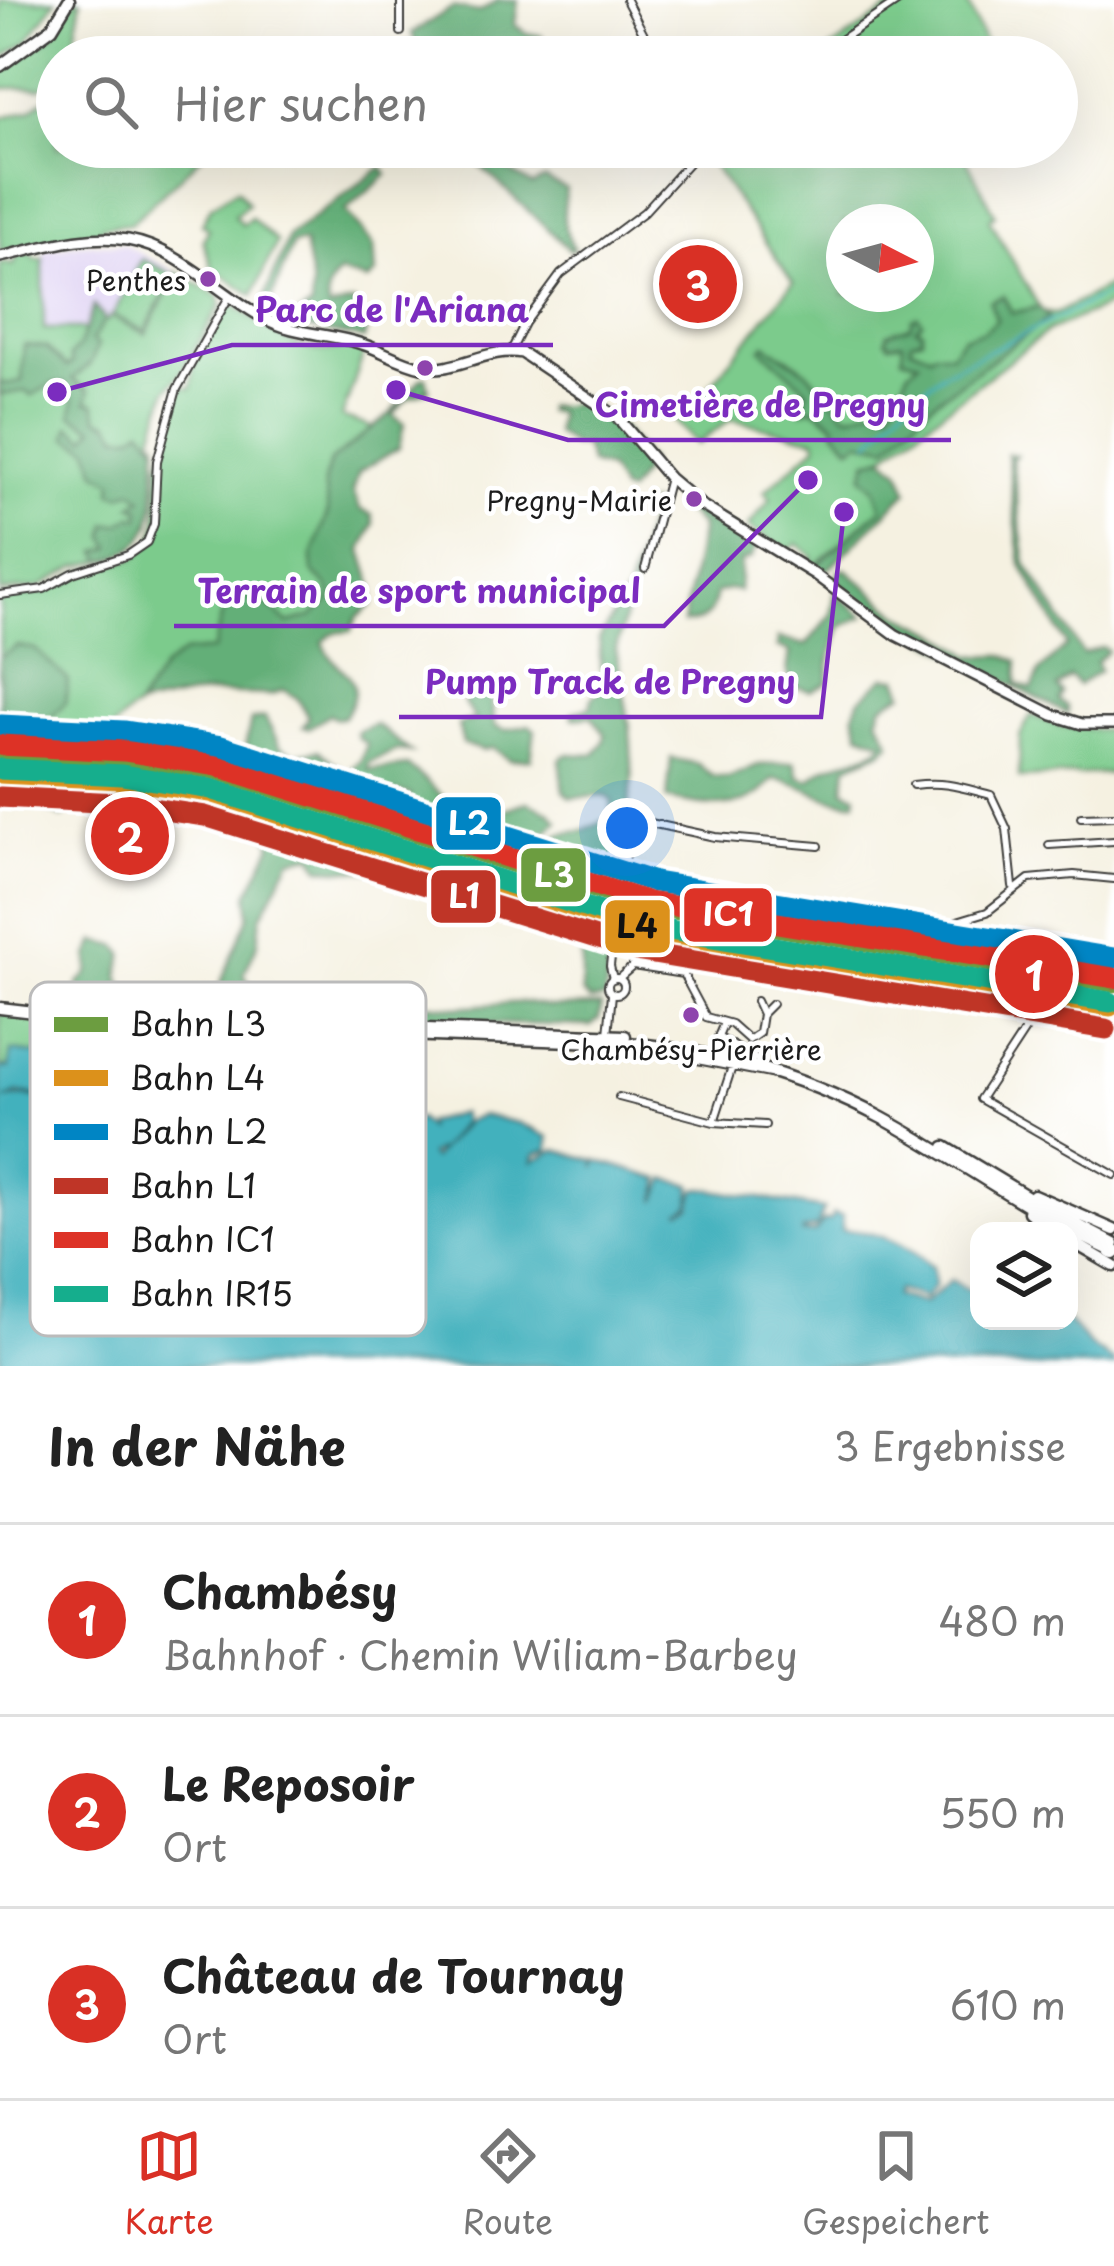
<!DOCTYPE html>
<html lang="de">
<meta charset="utf-8">
<style>
:root{--surface:#fff;--page:#f6f6f6;--text:#222;--muted:#767676;--line:#e0e0e0;--accent:#d93025}
body{margin:0;font-family:"Playpen Sans",sans-serif;background:var(--page);color:var(--text)}
.controls{position:absolute;right:36px;bottom:36px;display:grid;overflow:hidden;border-radius:24px;box-shadow:0 12px 48px #0002}
.controls button{width:108px;height:108px;display:grid;place-items:center;padding:0;border:0;border-bottom:3px solid var(--line);background:var(--surface);color:var(--text);font:60px sans-serif}
.compass{position:absolute;left:826px;top:204px;width:108px;height:108px;border-radius:50%;background:var(--surface);box-shadow:0 12px 48px #0002;rotate:96deg}
.you{position:absolute;left:627px;top:828px;width:42px;height:42px;margin:-30px;border:9px solid #fff;border-radius:50%;background:#1a73e8;box-shadow:0 0 0 18px #1a73e833}
.badge{display:grid;place-items:center;width:78px;height:78px;border-radius:50%;background:var(--accent);color:#fff;font-size:39px;font-weight:700}
.pin{position:absolute;translate:-50% -50%;border:6px solid #fff;box-shadow:0 3px 12px #0006}
.list{margin:0;padding:0;list-style:none}
h2{display:flex;justify-content:space-between;align-items:center;height:156px;margin:0;padding:0 48px;font-size:51px}
h2 small{font-size:39px;font-weight:400;color:var(--muted)}
.list li{display:grid;grid-template-columns:78px 1fr auto;gap:36px;align-items:center;box-sizing:border-box;height:192px;padding:0 48px;border-top:3px solid var(--line)}
.list b{display:block;font-size:45px;white-space:nowrap}
.list p{margin:0;font-size:39px;white-space:nowrap;color:var(--muted)}
.list em{font-size:39px;font-style:normal;color:var(--muted)}
.icon{flex:none;width:66px;height:66px;fill:none;stroke:currentColor;stroke-width:2;stroke-linecap:round;stroke-linejoin:round}
.map{position:relative;flex:none;width:1114px;height:1366px;overflow:hidden}
.search{position:absolute;background:var(--surface);box-shadow:0 12px 48px #0002;left:36px;right:36px;top:36px;height:132px;display:flex;align-items:center;gap:30px;box-sizing:border-box;padding:0 42px;border-radius:66px;color:var(--muted);font-size:45px}
.sheet{height:732px;background:var(--surface)}
nav{display:flex;justify-content:space-around;align-items:center;box-sizing:border-box;height:168px;border-top:3px solid var(--line);background:var(--surface);font-size:33px;color:var(--muted)}
nav a{display:grid;justify-items:center;gap:6px}
nav .on{color:var(--accent)}
.map>svg:first-child{display:block}
.built{fill:#e0d4f4}
.industrial{fill:#c4c0db}
.green{fill:#7bcb8c;stroke:#4c7454;stroke-width:3;fill-rule:evenodd}
.forest{fill:#64af78;stroke:#40664a;stroke-width:3}
.water{fill:#42b1bd;stroke:#2f666c;stroke-width:3}
.lines{fill:none;stroke-linecap:round;stroke-linejoin:round}
.stream{stroke:#42b1bd;stroke-width:3}
.street-tunnel{stroke:#d4d1c3;stroke-width:6;stroke-dasharray:6 3;stroke-linecap:butt}
.street-casing{stroke:#3d3c3a;stroke-width:10}
.secondary-casing{stroke:#3d3c3a;stroke-width:14}
.primary-casing{stroke:#3d3c3a;stroke-width:15}
.highway-casing{stroke:#3d3c3a;stroke-width:18}
.street{stroke:#fff;stroke-width:6}
.secondary{stroke:#fff;stroke-width:9}
.primary{stroke:#fff;stroke-width:10}
.highway{stroke:#fff;stroke-width:14}
.rail-casing{stroke:#1c1c1c;stroke-width:8}
.rail{stroke:#fff;stroke-width:3;stroke-dasharray:9;stroke-linecap:butt}
.rail-1-casing{stroke:#fff;stroke-width:30}
.rail-2-casing{stroke:#fff;stroke-width:30}
.rail-3-casing{stroke:#fff;stroke-width:30}
.rail-4-casing{stroke:#fff;stroke-width:30}
.rail-5-casing{stroke:#fff;stroke-width:30}
.rail-6-casing{stroke:#fff;stroke-width:30}
.rail-1{stroke:#6c9d40;stroke-width:21}
.rail-2{stroke:#dc911b;stroke-width:21}
.rail-3{stroke:#0085c4;stroke-width:21}
.rail-4{stroke:#bf3527;stroke-width:21}
.rail-5{stroke:#dd3327;stroke-width:21}
.rail-6{stroke:#15ae8d;stroke-width:21}
.bus-dot{fill:#8e44ad;stroke:#fff;stroke-width:4.5}
.labels{text-anchor:middle;dominant-baseline:central;stroke-width:9;stroke-linejoin:round;paint-order:stroke}
.bus-label{font-size:27px;fill:#1c1c1c;stroke:#fff;text-anchor:end}
.key{fill:#fff;stroke:#bbb;stroke-width:3}
.key-label{font-size:33px;fill:#1c1c1c}
.leader{fill:none;stroke:#7b2cbf;stroke-width:4.5}
.callout-dot{fill:#7b2cbf;stroke:#fff;stroke-width:4.5}
.callout-label{font-size:33px;text-anchor:middle;font-weight:bold;fill:#7b2cbf;stroke:#fff;stroke-width:9;stroke-linejoin:round;paint-order:stroke}
.line-badge{stroke:#fff;stroke-width:4.5}
.badge-label{font-size:33px;text-anchor:middle;font-weight:bold;fill:#fff}
.pale-badge-label{font-size:33px;text-anchor:middle;font-weight:bold;fill:#111}
</style>
<div class="map">
<svg width="1114" height="1366" viewBox="0 0 1114 1366">
<rect width="100%" height="100%" fill="#fff"/>
<filter id="ink" filterUnits="userSpaceOnUse"><feTurbulence type="fractalNoise" baseFrequency=".00833" numOctaves="2"/><feDisplacementMap in="SourceGraphic" scale="24" xChannelSelector="R" yChannelSelector="G"/><feConvolveMatrix kernelMatrix="1 2 1 2 8 2 1 2 1" color-interpolation-filters="sRGB"/></filter>
<filter id="wash" filterUnits="userSpaceOnUse"><feTurbulence type="fractalNoise" baseFrequency=".004" numOctaves="4" result="noise"/><feDisplacementMap in="SourceGraphic" scale="48" xChannelSelector="R" yChannelSelector="G"/><feGaussianBlur stdDeviation="2.7" result="paint"/><feColorMatrix in="noise" values="0 0 0 0 0 0 0 0 0 0 0 0 0 0 0 0 0 1.4 0 .05"/><feComposite in="paint" operator="in"/></filter>
<g filter="url(#wash)">
<rect width="100%" height="100%" fill="#f5f1e1"/>
<path class="built" d="M79 244H123L177 272 146 334 108 321 91 329H43L44 250Z"/>
<path class="industrial" d="M0 729 135 737 211 750 334 785 641 891 1114 970V995L1083 991 1081 996 1045 990V986L927 966 841 945 619 910V901L298 796 158 762 113 757 111 762 0 757Z"/>
<path class="green" d="M0 0H56L26 43 0 59Z
M75 0H81L72 57H57V83L40 88H0V71L52 36Z
M903 0H966L991 57H819Z
M57 90V147H202L201 157 130 224 102 226V234L0 252V118L30 110Z
M710 147H960L995 214 989 219 1039 307 1012 313 1003 296 990 301 998 319 984 331 963 337 952 353 931 355 911 347 910 326 889 333 903 341 920 361 890 410 873 407 854 414 845 413C820 390 797 350 762 349L802 383 813 408 835 424V430L888 446 932 403 1048 318 1047 313 1055 314 1114 283V303L1048 331 884 456 867 461 882 508 813 567 809 564 813 557 798 544 787 551 748 527 771 498 764 492 817 445 815 439 731 419 697 444 673 419 708 388 793 283 707 157ZM844 222H916V294H844Z
M237 189 248 204 234 216 243 225 251 218 277 242 253 295 212 268 203 240 209 229 202 224 211 206Z
M32 253 35 259 43 258 44 329H91L98 318 108 321 110 316 146 334 177 272 219 296 221 304 181 373 167 390 153 436 158 441 152 476 151 525 115 558 76 567 40 587 0 592V262L14 265 17 256Z
M142 259 174 275 145 331 113 315Z
M234 305C262 323 292 353 328 350 343 348 348 345 365 350L342 417 374 428 349 448 333 614 151 701 129 713 106 736 0 729V597L44 592 80 572 134 558 150 544 157 526 160 465 181 387 191 388 194 360 226 306Z
M1031 715 1060 726 1114 731V773L1019 778 1020 736Z
M0 1012 78 1025 68 1098 52 1097 58 1057 11 1051 9 1068 0 1067Z"/>
<path class="forest" d="M498 0H518L515 25 526 33 542 36 541 51 516 57H420L412 33 453 7 480 12Z
M460 147H480L501 166 532 185 545 179 566 189C563 212 561 228 574 248L571 251Z
M382 167 387 175 345 211 374 246 376 274 368 281 340 273C328 283 325 294 329 309L354 302 357 314 353 321 368 323 364 339 294 326 300 313 311 307 312 286 304 243 293 244 267 311 261 306 289 236Z
M1003 296 1012 313 1039 307 1049 318 932 403 888 446 860 441 851 447 835 430V423L813 408 802 411 808 390 762 349 765 344 805 370 845 413 854 414 873 407 890 410 908 372 919 361 902 357 903 342 890 344 886 339 888 333 910 326 912 318 918 316 922 322 916 328 922 330V338L911 341V347L931 355 935 351 951 353 963 337 983 331 997 320 990 302Z
M94 306 105 319 92 341 98 345C89 368 93 363 72 379L89 391 87 402 94 403 98 418 110 423 119 435H133L142 428 158 446C150 499 168 544 104 561L98 552 111 548 105 536 108 524H120L133 516 140 518V508L132 505 142 498 133 490 121 495 112 492 113 481 97 472 89 448 67 437 70 426 86 438 94 428 72 415 74 402 66 384 54 383 31 396 25 391 0 395V382L6 384 22 381 24 345 46 347 66 367 72 363 70 356 79 346Z
M426 377 429 390 407 399 393 415 404 424 399 448 359 472 353 491 360 509 372 515 374 524 362 550 374 589 373 604 357 618 351 631 333 633 323 642C334 675 372 673 344 717L336 719 329 714 309 728 303 727 309 718 297 698 283 690 271 695 207 693 137 707 164 667 183 653 213 650 222 614 240 597 266 602 288 623 312 617 331 598 328 587 313 572 312 557 328 512 324 482 330 462 390 414 421 378Z
M579 396 618 423 649 462 628 493 621 491 608 469 590 464 584 446 572 445 555 433 558 413 546 411V407L579 403Z
M1007 454 1016 455 1012 460 1026 563 1083 654 1103 647 1108 651 1096 662 1100 671 1078 685 1070 677 1057 687 1062 693 1059 701 1067 707V714L900 626 836 582 839 571 846 569 897 613 940 634 973 656 1003 655 1018 661 1017 684 1032 689 1040 671 1067 645 1021 564Z
M884 456 901 471 908 491 830 568 822 572 814 568 882 508 875 488 863 476 868 461Z
M669 488 707 521 728 533 732 528 757 544 751 558 741 562 739 591 729 589 716 593C712 614 706 623 683 623L701 527 673 499Z
M648 503 656 505 616 649 630 727 633 779 618 872 588 855 552 844 559 834 581 831 611 817 612 801 606 796 570 798 564 792 560 759 568 754 594 755 604 741 605 734 591 716 573 718 572 713 591 706V700L602 685 599 639 627 591 647 527Z
M835 593 864 616 841 627 830 659 828 682 811 691 793 686 787 671 790 652 777 647 778 638 806 645 831 615Z
M17 646 35 649 68 680 65 703 50 719H0V657Z
M885 677 898 678 904 693 883 705 878 718 891 743 881 752 847 766 844 790 857 795 856 801C828 806 805 782 773 779 749 815 703 807 667 799L671 758 698 764 712 776 728 778 758 765 795 762 799 776 810 780C830 756 871 761 884 742L860 733 854 714 859 700Z
M476 683 489 686 495 726 505 730 529 725 535 730 531 759 510 760 493 748 482 750 463 744 458 725 475 719 464 703 465 691Z
M265 717 280 747 296 754 318 750 347 773 361 760 367 744 358 738 356 732 375 724 411 752 397 750 369 763 368 770 407 766C433 781 447 813 481 814 494 815 514 805 528 802L550 812 558 821 541 837 537 851 408 803 411 795C395 789 380 796 363 791 339 783 316 768 291 760 276 754 261 754 245 747L251 720Z
M114 758 125 761 118 767 110 795C82 800 80 783 63 817L0 789V763H108Z
M131 761 206 775 266 793 614 905 611 926 585 925 436 874 321 868 313 855 291 859 261 917 258 943 244 974 250 985 312 999 331 993 456 1007 523 1002 549 1007 601 1006 599 1019 591 1026 209 1017 202 1004 215 996 249 916 248 894 272 844 262 825 248 820 249 814 262 805 219 791 224 806 206 809 165 796 137 792 138 774Z
M599 934 611 935 605 999 590 1001 582 993V952L588 937Z
M96 941 118 946 124 954 119 977 130 998 110 1003 109 1010 80 1006 78 985 89 972V956Z
M890 963 990 982 977 1009 970 1011 958 993 940 984 882 975Z"/>
<path class="water" d="M11 1051 58 1057 52 1097 19 1093 4 1099 24 1096 64 1101 137 1059 154 1067 153 1075 160 1072C193 1109 222 1145 269 1137L266 1151 242 1152 243 1155 267 1153 272 1141C278 1139 284 1140 291 1141 314 1144 330 1134 344 1117L350 1130 331 1140 327 1154 348 1133 359 1131 361 1137 362 1130 368 1129V1138L372 1132 404 1126V1122L418 1119 427 1128V1122L461 1113 463 1121 442 1148 429 1155 432 1159 468 1120 482 1115 519 1123 549 1137V1150L536 1154 533 1161 556 1150 595 1160V1167L597 1160 661 1179 656 1202 666 1179 692 1185 691 1205 680 1212 691 1207 696 1189 702 1188 824 1209 817 1227 802 1230V1233L815 1232 824 1221 831 1220 833 1214 843 1216 842 1230C878 1230 905 1244 932 1267L935 1285 925 1299 897 1290 894 1296 924 1304 951 1280 979 1295V1321H1068L1092 1347 1114 1361V1366H0V1067L9 1068Z"/>
<g class="lines">
<path class="stream" d="M870 441 905 404 944 372 1114 291"/>
</g>
</g>
<g filter="url(#ink)">
<g class="lines">
<path class="street-tunnel" d="M617 902 620 886"/>
<g class="street-casing">
<path id="street" d="M401 0V32
M626 0 656 57
M815 57 900 0
M511 351 525 323 561 274 644 212 703 147
M645 569 669 478
M0 595 44 589 73 573 128 555 147 542 154 524 157 461 177 389 229 297
M913 785C945 781 960 787 991 795L1007 829 1013 886
M1081 817 1114 816
M1049 845 1114 841
M621 883 632 819 715 837 819 846
M622 883 715 903 914 934 987 912 1029 879 1074 875 1114 879
M608 986a8 8 0 1 1 16 0a8 8 0 1 1-16 0Z
M619 978 633 966 683 974 706 1017 731 1024 749 1040 759 1033 762 1014 756 1001
M613 979 610 966 617 902
M762 1014 772 1004
M724 1023 718 1037 758 1060
M608 1034 612 994
M1114 1035 1037 1012 980 1099 1114 1175
M635 1048 775 1075
M619 1097 714 1122 732 1067
M714 1122 765 1125"/>
</g>
<g class="secondary-casing">
<path id="secondary" d="M0 257C41 248 85 233 128 240 180 249 219 294 264 318 294 335 329 333 362 344 382 350 401 363 422 367 454 374 488 346 522 353L617 417 669 478 701 505 814 574 896 635 1053 715 1082 724H1114"/>
</g>
<g class="primary-casing">
<path id="primary" d="M0 66 52 28 69 0
M0 1008 154 1026 628 1043C717 1051 803 1076 882 1118 961 1161 1033 1215 1114 1252
M74 1011 174 1020 625 1036
M945 1147 1053 1212 1114 1244
M1034 1195 1114 1230
M1029 1212 1054 1231
M1069 1240 1114 1266"/>
</g>
<g class="highway-casing">
<path id="highway" d="M1112 1251 1114 1252"/>
</g>
<use href="#street" class="street"/>
<use href="#secondary" class="secondary"/>
<use href="#primary" class="primary"/>
<use href="#highway" class="highway"/>
<g class="rail-casing">
<path id="rail" d="M745 923 972 969 1114 990"/>
</g>
<use href="#rail" class="rail"/>
<g class="rail-1-casing">
<path id="rail-1" d="M0 749 123 755 216 769 649 905 1114 982"/>
</g>
<g class="rail-2-casing">
<path id="rail-2" d="M0 773 121 779 211 792 645 929 1110 1006"/>
</g>
<g class="rail-3-casing">
<path id="rail-3" d="M1 725 124 731 221 746 655 882 1114 958"/>
</g>
<g class="rail-4-casing">
<path id="rail-4" d="M0 797 118 803 205 816 641 952 1106 1029"/>
</g>
<g class="rail-5-casing">
<path id="rail-5" d="M0 745 124 751 217 766 649 902 1114 978"/>
</g>
<g class="rail-6-casing">
<path id="rail-6" d="M0 769 122 775 211 789 645 926 1110 1002"/>
</g>
<use href="#rail-1" class="rail-1"/>
<use href="#rail-2" class="rail-2"/>
<use href="#rail-3" class="rail-3"/>
<use href="#rail-4" class="rail-4"/>
<use href="#rail-5" class="rail-5"/>
<use href="#rail-6" class="rail-6"/>
</g>
</g>
<g class="bus-dot">
<circle cx="208" cy="279" r="10"/>
<circle cx="425" cy="368" r="10"/>
<circle cx="694" cy="499" r="10"/>
<circle cx="691" cy="1015" r="10"/>
</g>
<g class="labels">
<g class="bus-label">
<text x="186" y="279">Penthes</text>
<text x="672" y="499">Pregny-Mairie</text>
<text x="691" y="1048" text-anchor="middle">Chambésy-Pierrière</text>
</g>
</g>
<rect x="30" y="982" width="396" height="354" rx="18" class="key"/>
<rect x="54" y="1017" width="54" height="15" fill="#6c9d40"/>
<rect x="54" y="1070" width="54" height="16" fill="#dc911b"/>
<rect x="54" y="1124" width="54" height="16" fill="#0085c4"/>
<rect x="54" y="1178" width="54" height="16" fill="#bf3527"/>
<rect x="54" y="1232" width="54" height="16" fill="#dd3327"/>
<rect x="54" y="1286" width="54" height="16" fill="#15ae8d"/>
<g class="key-label">
<text x="129" y="1036">Bahn L3</text>
<text x="129" y="1090">Bahn L4</text>
<text x="129" y="1144">Bahn L2</text>
<text x="129" y="1198">Bahn L1</text>
<text x="129" y="1252">Bahn IC1</text>
<text x="129" y="1306">Bahn IR15</text>
</g>
<path class="leader" d="M57 392L232 345H553M396 390L568 440H951M808 480L664 626H174M844 512L821 717H399"/>
<g class="callout-dot">
<circle cx="57" cy="392" r="12"/>
<circle cx="396" cy="390" r="12"/>
<circle cx="808" cy="480" r="12"/>
<circle cx="844" cy="512" r="12"/>
</g>
<g class="callout-label">
<text x="392" y="322">Parc de l'Ariana</text>
<text x="760" y="417">Cimetière de Pregny</text>
<text x="419" y="603">Terrain de sport municipal</text>
<text x="610" y="694">Pump Track de Pregny</text>
</g>
<g class="line-badge">
<rect x="434" y="795" width="69" height="57" rx="12" fill="#0085c4"/>
<rect x="519" y="846" width="69" height="58" rx="12" fill="#6c9d40"/>
<rect x="429" y="868" width="69" height="57" rx="12" fill="#bf3527"/>
<rect x="682" y="886" width="92" height="58" rx="12" fill="#dd3327"/>
<rect x="603" y="898" width="69" height="57" rx="12" fill="#dc911b"/>
</g>
<g class="badge-label">
<text x="469" y="835">L2</text>
<text x="554" y="887">L3</text>
<text x="464" y="908">L1</text>
<text x="728" y="926">IC1</text>
</g>
<g class="pale-badge-label">
<text x="637" y="938">L4</text>
</g>
</svg>
<div class="controls">
<button><svg class="icon" aria-label="layers" viewBox="0 0 24 24"><path d="M12 4l9 5-9 5-9-5zM3 14l9 5 9-5"/></svg></button>
</div>
<svg class="compass" viewBox="-18 -18 36 36"><path d="M0-13l5 13h-10z" fill="#e53935"/><path d="M0 13l5-13h-10z" fill="#767676"/></svg>
<div class="you"></div>
<div class="pin badge" style="left:1034px;top:974px">1</div>
<div class="pin badge" style="left:130px;top:836px">2</div>
<div class="pin badge" style="left:698px;top:284px">3</div>
<div class="search"><svg class="icon" aria-label="search" viewBox="0 0 24 24"><circle cx="10" cy="10" r="6"/><path d="M15 15l6 6"/></svg>Hier suchen</div>
</div>
<section class="sheet">
<h2>In der Nähe<small>3 Ergebnisse</small></h2>
<ul class="list">
<li><span class="badge">1</span><div><b>Chambésy</b><p>Bahnhof · Chemin Wiliam-Barbey</p></div><em>480 m</em></li>
<li><span class="badge">2</span><div><b>Le Reposoir</b><p>Ort</p></div><em>550 m</em></li>
<li><span class="badge">3</span><div><b>Château de Tournay</b><p>Ort</p></div><em>610 m</em></li>
</ul>
</section>
<nav>
<a class="on"><svg class="icon" aria-label="map" viewBox="0 0 24 24"><path d="M3 6l6-2 6 2 6-2v14l-6 2-6-2-6 2zM9 4v14M15 6v14"/></svg>Karte</a>
<a><svg class="icon" aria-label="directions" viewBox="0 0 24 24"><path d="M12 3l9 9-9 9-9-9zM9 14v-3h6M13 9l2 2-2 2"/></svg>Route</a>
<a><svg class="icon" aria-label="saved" viewBox="0 0 24 24"><path d="M7 4h10v16l-5-4-5 4z"/></svg>Gespeichert</a>
</nav>
